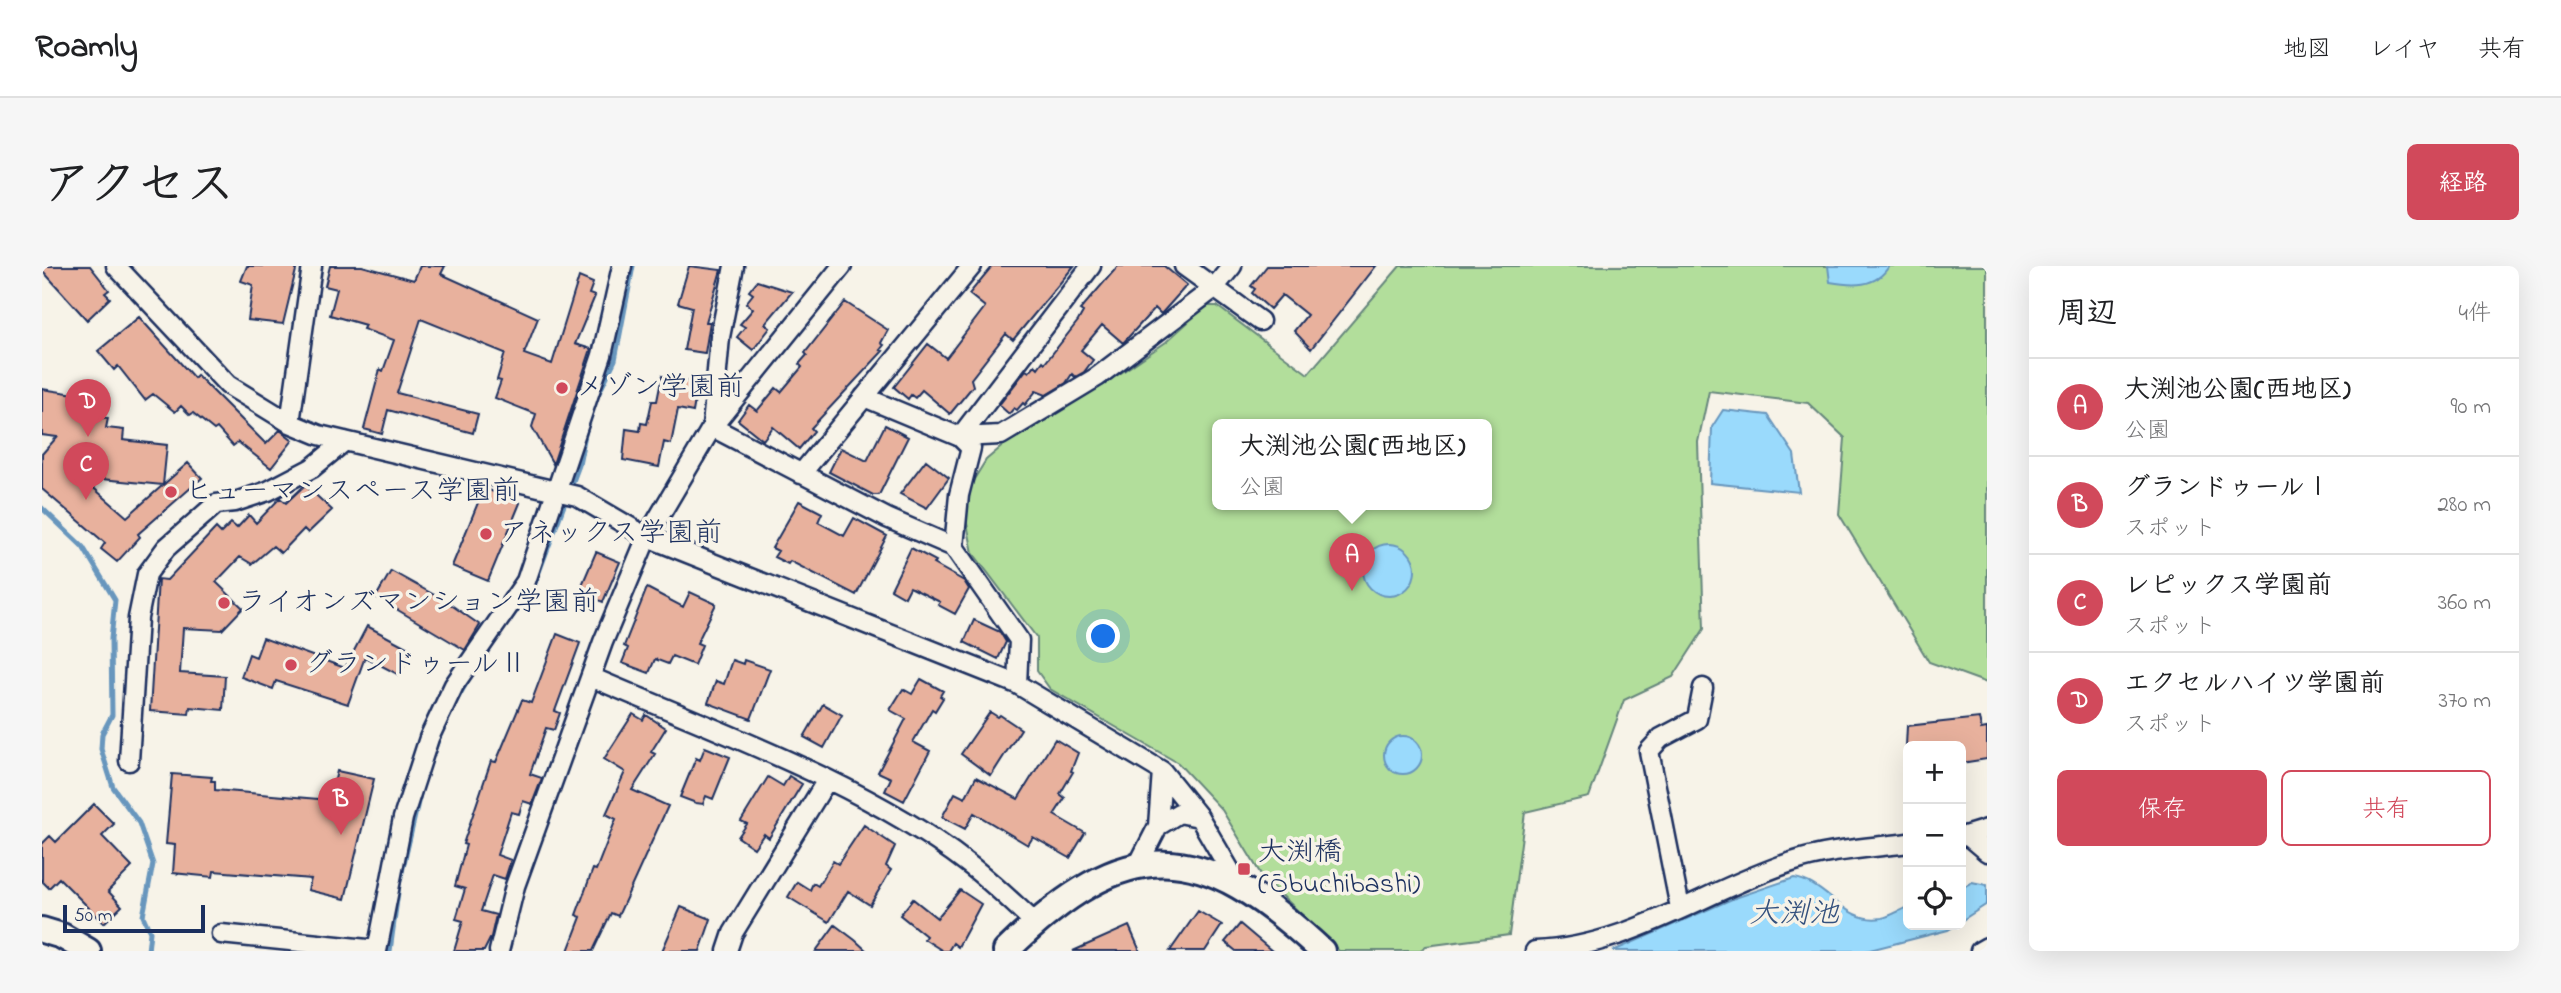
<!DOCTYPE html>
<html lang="ja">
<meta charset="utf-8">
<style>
:root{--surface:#fff;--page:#f6f6f6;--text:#202124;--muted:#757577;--line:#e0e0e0;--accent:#d1495b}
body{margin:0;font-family:"Indie Flower","Klee One",sans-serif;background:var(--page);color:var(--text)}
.controls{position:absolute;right:21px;bottom:21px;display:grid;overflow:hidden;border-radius:10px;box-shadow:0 7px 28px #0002}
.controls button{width:63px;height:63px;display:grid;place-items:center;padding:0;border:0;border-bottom:2px solid var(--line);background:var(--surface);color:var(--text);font:35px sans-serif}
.scale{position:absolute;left:21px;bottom:18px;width:142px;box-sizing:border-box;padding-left:7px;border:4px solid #1b2f5e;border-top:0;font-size:19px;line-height:24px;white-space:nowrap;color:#1b2f5e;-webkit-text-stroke:5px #f7f3e8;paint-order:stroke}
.you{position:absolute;left:1062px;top:371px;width:24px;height:24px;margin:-18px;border:5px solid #fff;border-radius:50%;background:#1a73e8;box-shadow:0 0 0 10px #1a73e833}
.badge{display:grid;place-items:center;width:46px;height:46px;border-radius:50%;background:var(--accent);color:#fff;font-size:23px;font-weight:700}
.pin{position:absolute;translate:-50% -58px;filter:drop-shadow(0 2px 4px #0008)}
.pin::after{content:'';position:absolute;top:37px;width:24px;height:21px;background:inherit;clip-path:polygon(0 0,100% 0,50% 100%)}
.popup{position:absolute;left:1170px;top:153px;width:280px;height:91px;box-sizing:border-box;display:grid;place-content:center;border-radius:10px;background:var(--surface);filter:drop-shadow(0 2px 5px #0005);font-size:23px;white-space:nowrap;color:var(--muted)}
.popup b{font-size:26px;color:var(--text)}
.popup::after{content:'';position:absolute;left:50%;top:100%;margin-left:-14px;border:14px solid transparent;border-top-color:var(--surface)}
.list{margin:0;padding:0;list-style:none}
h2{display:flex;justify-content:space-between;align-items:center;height:91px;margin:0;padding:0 28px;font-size:30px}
h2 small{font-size:23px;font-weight:400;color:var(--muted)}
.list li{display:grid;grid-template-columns:46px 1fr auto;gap:21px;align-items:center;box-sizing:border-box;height:98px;padding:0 28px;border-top:2px solid var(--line)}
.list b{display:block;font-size:26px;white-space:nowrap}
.list p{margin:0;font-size:23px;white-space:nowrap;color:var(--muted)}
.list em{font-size:23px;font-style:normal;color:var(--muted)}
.actions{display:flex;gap:14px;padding:21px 28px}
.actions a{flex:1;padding:16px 0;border:2px solid var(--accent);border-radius:10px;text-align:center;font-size:24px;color:var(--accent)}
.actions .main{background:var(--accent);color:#fff}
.icon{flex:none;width:38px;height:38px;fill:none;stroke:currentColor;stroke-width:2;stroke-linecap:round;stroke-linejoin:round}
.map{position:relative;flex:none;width:1945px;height:685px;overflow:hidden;border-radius:10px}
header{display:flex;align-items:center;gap:42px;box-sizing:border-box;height:98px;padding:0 35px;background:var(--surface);border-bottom:2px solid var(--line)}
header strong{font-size:33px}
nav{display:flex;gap:38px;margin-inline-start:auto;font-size:24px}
.intro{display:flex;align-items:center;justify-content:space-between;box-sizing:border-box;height:168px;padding:0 42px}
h1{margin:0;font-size:49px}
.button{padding:18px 32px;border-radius:10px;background:var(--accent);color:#fff;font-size:24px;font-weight:700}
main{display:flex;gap:42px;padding:0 42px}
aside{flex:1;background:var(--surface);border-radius:10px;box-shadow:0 7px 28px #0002}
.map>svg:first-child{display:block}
.green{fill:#b2de9b;stroke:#66867c;stroke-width:2;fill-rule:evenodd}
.water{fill:#9adafc;stroke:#6796bd;stroke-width:2}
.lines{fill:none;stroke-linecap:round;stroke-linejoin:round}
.stream{stroke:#6796bd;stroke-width:5}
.building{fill:#e8b19d;stroke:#1b2f5e;stroke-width:2;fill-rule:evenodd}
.street-casing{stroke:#1b2f5e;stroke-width:23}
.secondary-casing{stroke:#1b2f5e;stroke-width:30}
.street{stroke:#f7f3e8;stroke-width:18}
.secondary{stroke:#f7f3e8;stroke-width:24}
.poi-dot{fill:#d1495b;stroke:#f7f3e8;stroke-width:2.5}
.labels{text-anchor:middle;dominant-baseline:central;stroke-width:7;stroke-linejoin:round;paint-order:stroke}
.poi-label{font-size:28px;fill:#1b2f5e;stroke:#f7f3e8;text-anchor:start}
.water-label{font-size:30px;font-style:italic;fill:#34517e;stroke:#f7f3e8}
</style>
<header>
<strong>Roamly</strong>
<nav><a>地図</a><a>レイヤ</a><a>共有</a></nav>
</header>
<div class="intro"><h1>アクセス</h1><a class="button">経路</a></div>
<main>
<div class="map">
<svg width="1945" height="685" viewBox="0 0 1945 685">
<rect width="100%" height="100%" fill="#f7f3e8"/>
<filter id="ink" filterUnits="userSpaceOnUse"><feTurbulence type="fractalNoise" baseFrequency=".0143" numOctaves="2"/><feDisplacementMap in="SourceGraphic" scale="14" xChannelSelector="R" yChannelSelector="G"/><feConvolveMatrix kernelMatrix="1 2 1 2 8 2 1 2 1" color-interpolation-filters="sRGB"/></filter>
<g filter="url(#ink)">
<path class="green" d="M1358 0H1945V417L1887 396 1797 248 1803 172 1766 137 1667 125 1656 176 1662 363 1631 411 1582 434 1547 531 1483 546 1467 669 1384 680 1377 685H1297L1220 610 1180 544 1136 497 1008 423 995 405V372L931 287 924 253 929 218 944 194 977 166 1079 107 1124 76 1164 40H1175L1266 108ZM1175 159H1445V239H1175Z"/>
<path class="water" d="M1786 0H1847C1834 22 1810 20 1788 16Z
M1681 144 1726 149 1752 188 1757 226 1668 217 1670 161Z
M1321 304a26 26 0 1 1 52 0a26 26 0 1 1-52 0Z
M1342 489a19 19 0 1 1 38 0a19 19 0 1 1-38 0Z
M1752 612C1784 616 1803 659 1840 652 1849 650 1858 644 1866 641V659H1914L1906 664 1824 685H1571L1690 633Z
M1930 616 1945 619V638L1919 655V622Z"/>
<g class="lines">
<path class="stream" d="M555 131 573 94 591 0
M0 242 41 281 73 334 69 373 70 449 60 468 59 483 71 521 97 557 111 598 101 650 108 666 106 685
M466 356 491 322 537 199 544 163
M409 444 430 407
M388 496 399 466
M348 685 357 619 380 519"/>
</g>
<path class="building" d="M0 0H48L67 24 63 27 68 32 45 54 0 4Z
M205 0H255L241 58 206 54 211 19 199 15Z
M288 0H320L372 14 378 0H403L399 8 496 52 482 88 510 98 537 11 551 17 547 28 553 30 533 78 549 83 511 198 490 161 494 148 453 132 459 115 455 114 463 87 379 53 355 127 436 148 431 167 346 144 340 168 322 163 338 103 341 105 352 74 321 63 323 59 288 49 295 23 283 20Z
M647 0 679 4 664 56H668L663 87 642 84 650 41 636 37Z
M950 0H1032L971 74 964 68 929 113 931 120 908 148 880 124 873 132 869 129 866 133 852 121 886 78 904 92 943 41 927 28Z
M1076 0H1122L1145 19 1119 48 1113 42 1081 77 1060 59 1039 84 1051 94 1042 106 1033 111 1030 108 1024 117 1004 129 994 125 983 139 981 137 975 144 972 142 967 148 957 139 984 104 987 106 993 99 996 102 1001 95 1003 97 1036 55 1041 46 1038 44Z
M1225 0H1334L1269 83 1252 65 1265 49 1240 29 1228 43 1210 27 1213 23 1209 20Z
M715 15 750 26 723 58 728 62 711 84 695 71 703 61 698 58 711 43 704 37 711 28 707 25Z
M803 36 846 64 839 77 842 79 838 84 841 85 769 162 772 165 757 183 731 161 721 174 696 154 707 139 715 145 734 122 739 126 760 101 757 98 765 89 763 87Z
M97 51 152 112 155 109 224 178 238 164 251 174 229 202 196 176 191 180 175 162 172 164 151 147 148 149 139 140 133 146 111 128 103 134 76 100 72 104 56 85Z
M620 110 656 117 651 146 636 143 629 178 622 176 617 201 581 194 584 163 598 165 599 157 605 158 610 135H615Z
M0 123 33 128 31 139 49 140 48 150 66 152 64 162 82 164 81 174 125 179 121 219 146 197 160 212 96 268 98 271 75 296 59 283 63 277 0 223V188L15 171 0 169ZM39 211 121 219 85 251Z
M843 159 866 171 837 229H831L787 206 799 182 825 195Z
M884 194 907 212 885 242 858 228Z
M263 219 290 244 266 267 262 263 239 287 231 280 210 298 198 291 174 316 201 342 180 364 141 362 138 407 183 410 181 444 148 441 147 448 108 445 116 313 125 314 174 262 179 267 189 257 195 262 207 249 214 257 238 232 244 237Z
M442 222 478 237 446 315 410 300Z
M757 235 780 247 776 256 802 270 812 252 845 270 814 329 748 295 746 298 732 291 736 285 730 282Z
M869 282 894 295 892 298 922 315 927 323 913 348 896 339 898 336 868 321 863 331 849 323Z
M554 286 578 296 561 336 537 326Z
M349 305 405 336 438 359 423 384 334 331Z
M605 322 641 341 648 326 674 338 655 377 660 379 652 399 630 390 626 398 613 393 607 407 580 397 586 382 582 380Z
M932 354 958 366 964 376 956 393 922 376Z
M325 360 370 384 357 409 323 391 306 438 234 415 231 423 199 411 207 388 214 391 221 372 303 402Z
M515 368 538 377 513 445 518 447 512 464 504 462 488 508 500 512 490 538 481 535 477 548 469 546 455 589 469 594 463 613 451 609 439 645 454 649 449 671 442 685H412L421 655 414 653 423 623 413 620 424 579 421 578 449 495 454 496 480 434 489 437Z
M690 394 701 398 702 394 728 403 709 453 666 437 674 415 682 418Z
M879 413 901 425 898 430 901 432 893 445 890 443 871 476 888 485 862 535 843 525 849 512 836 506 864 453 848 444 861 423 870 428Z
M781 438 800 449 782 482 762 471Z
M948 446 956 451 958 449 979 463 949 510 919 488Z
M591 448 601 454 604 449 624 462 609 486 613 488 590 524 626 540 576 650 569 647 551 685H526L539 651 534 649 551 603 554 604 574 553 564 548 583 506 562 493Z
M1937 452 1939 463 1945 462V493L1919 497V480H1864L1865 460Z
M1013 473 1036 487 1029 505 1031 506 1018 528 1023 532 1012 549 1043 567 1028 592 991 571 986 579 932 547 923 563 900 551 913 527 923 532 934 511 976 533Z
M663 481 688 491 671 533 664 530 661 538 654 537 638 531 654 492 658 494Z
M295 505 332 513 303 633 266 624 269 613 172 605 171 611 131 607 133 579 124 578 130 508 170 511 169 515H173V524L288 534Z
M747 510 760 518 727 572 722 568 712 582 696 571 705 558 699 555 726 511 741 520Z
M52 538 72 558 60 570 90 601 66 625 80 640 62 657 17 612 7 622 0 615V578L8 570 14 576Z
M822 559 853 580 844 600 849 604 828 639 806 625 787 656 746 631 755 616 768 624 771 617 776 620 791 595 796 598Z
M918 624 939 638 916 681 911 677 906 685H901L882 673 884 670 858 649 871 633 895 652Z
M639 641 669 653 658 685H620Z
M1156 645 1180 659 1163 685H1128Z
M1198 658 1230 685H1194L1183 676Z
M793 659 813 674 825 685H774Z
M1087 660 1098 685H1031Z"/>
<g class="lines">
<g class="street-casing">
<path id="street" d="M74 0 186 119 248 157 277 169 535 230 605 271 975 418 1120 505 1157 551 1196 618
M692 0 678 71 670 161 845 252 912 281
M1142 0 1218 55
M822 131 918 171 959 169 1055 111 1171 23 1190 0
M248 157 270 0
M759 208 930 0
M549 411C669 463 822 517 925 597 949 615 971 637 993 657
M975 418 977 374 912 281 917 229 929 182 918 171 1049 0
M87 495 96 352 105 308 124 282 174 238 193 236 226 225 270 202 303 175
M1116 560 1137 547 1157 551
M1926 570 1945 586
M1919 571 1945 563
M1095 601 1116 560 1120 505
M1638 642 1607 485 1619 472 1655 453 1661 422
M179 668 335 684
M335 685 361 552 387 472 412 419 484 315 560 89 580 0
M457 685 473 620 561 376 605 271 670 161 800 0
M685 685 691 667 785 514
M1493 685C1586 682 1663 624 1750 596 1787 584 1828 582 1866 577
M1938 685 1945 681"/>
</g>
<g class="secondary-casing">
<path id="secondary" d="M0 664 20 670 46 685
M964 685C1086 566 1158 571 1280 685"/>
</g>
<use href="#street" class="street"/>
<use href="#secondary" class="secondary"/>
</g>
</g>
<g class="poi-dot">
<circle cx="520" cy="122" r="7"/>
<circle cx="129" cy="226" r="7"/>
<circle cx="444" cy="268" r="7"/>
<circle cx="182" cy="337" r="7"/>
<circle cx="249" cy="399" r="7"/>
<rect x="1195" y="596" width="14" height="14" rx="3.5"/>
</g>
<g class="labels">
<g class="poi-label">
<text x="534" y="122">メゾン学園前</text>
<text x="143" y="226">ヒューマンスペース学園前</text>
<text x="458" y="268">アネックス学園前</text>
<text x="196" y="337">ライオンズマンション学園前</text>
<text x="263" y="399">グランドゥールⅡ</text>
<text x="1216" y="587">大渕橋<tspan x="1216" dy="32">(Ōbuchibashi)</tspan></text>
</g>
<g class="water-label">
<text x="1752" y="649">大渕池</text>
</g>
</g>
</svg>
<div class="controls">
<button>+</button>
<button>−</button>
<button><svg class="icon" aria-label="locate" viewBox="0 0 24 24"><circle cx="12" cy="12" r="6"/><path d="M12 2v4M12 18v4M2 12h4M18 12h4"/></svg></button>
</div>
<div class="scale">50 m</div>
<div class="you"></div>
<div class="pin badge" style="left:1310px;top:325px">A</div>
<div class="popup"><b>大渕池公園(西地区)</b>公園</div>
<div class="pin badge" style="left:299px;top:569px">B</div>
<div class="pin badge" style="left:44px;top:234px">C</div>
<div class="pin badge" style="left:46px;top:171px">D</div>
</div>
<aside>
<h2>周辺<small>4件</small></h2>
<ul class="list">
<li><span class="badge">A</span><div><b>大渕池公園(西地区)</b><p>公園</p></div><em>90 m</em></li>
<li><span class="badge">B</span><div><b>グランドゥールⅠ</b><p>スポット</p></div><em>280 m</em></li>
<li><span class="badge">C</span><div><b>レピックス学園前</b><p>スポット</p></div><em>360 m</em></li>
<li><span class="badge">D</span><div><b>エクセルハイツ学園前</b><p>スポット</p></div><em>370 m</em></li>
</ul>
<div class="actions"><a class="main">保存</a><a>共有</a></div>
</aside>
</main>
